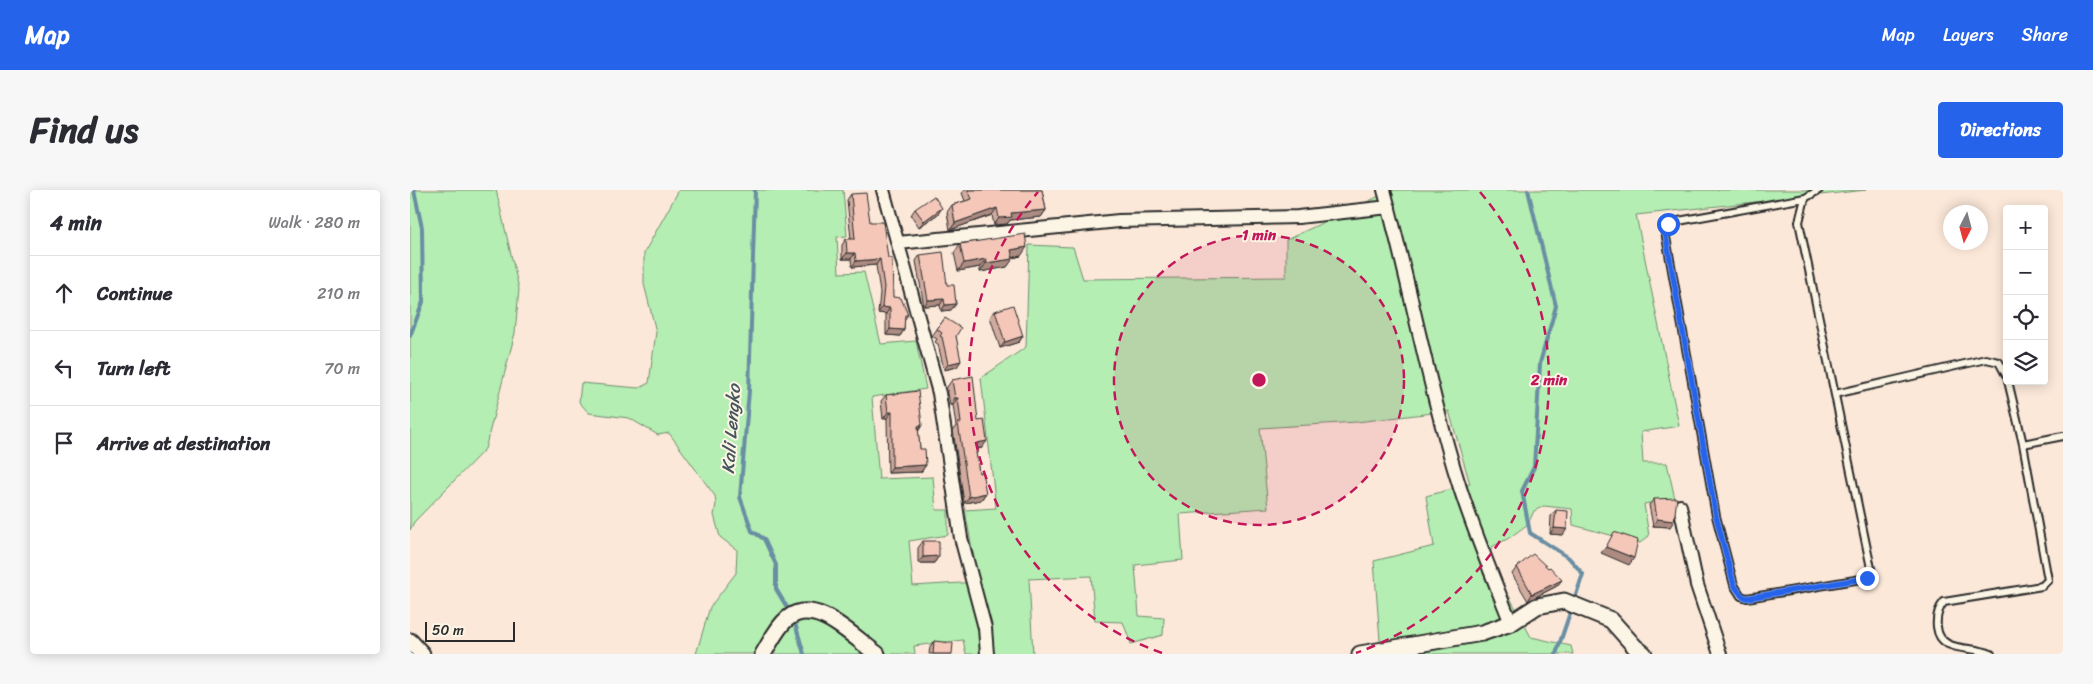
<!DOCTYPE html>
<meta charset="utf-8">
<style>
:root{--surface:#fff;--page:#f7f7f7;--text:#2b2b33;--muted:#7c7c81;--line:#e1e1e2;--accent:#2563eb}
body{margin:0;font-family:Sriracha,sans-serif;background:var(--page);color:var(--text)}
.controls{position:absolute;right:15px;top:15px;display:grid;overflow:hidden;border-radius:5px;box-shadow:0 2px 12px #0003}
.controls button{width:45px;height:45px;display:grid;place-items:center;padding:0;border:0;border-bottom:1px solid var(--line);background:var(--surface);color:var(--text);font:25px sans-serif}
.compass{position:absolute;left:1533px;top:15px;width:45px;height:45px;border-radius:50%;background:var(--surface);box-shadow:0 2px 12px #0003;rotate:186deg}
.scale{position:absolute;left:15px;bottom:12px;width:90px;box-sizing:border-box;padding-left:5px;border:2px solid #2b2b2b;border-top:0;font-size:14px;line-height:18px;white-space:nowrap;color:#2b2b2b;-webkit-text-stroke:4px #fcf5e5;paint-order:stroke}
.stop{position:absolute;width:15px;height:15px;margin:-11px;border:4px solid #2563eb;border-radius:50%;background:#fff}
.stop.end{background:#2563eb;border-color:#fff;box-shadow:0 1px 5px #0008}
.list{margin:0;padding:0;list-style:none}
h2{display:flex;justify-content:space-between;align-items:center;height:65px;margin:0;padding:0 20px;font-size:21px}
h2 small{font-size:16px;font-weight:400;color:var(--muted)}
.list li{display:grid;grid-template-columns:32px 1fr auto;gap:15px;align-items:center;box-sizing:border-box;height:75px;padding:0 20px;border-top:1px solid var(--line)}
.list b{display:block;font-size:19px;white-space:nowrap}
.list em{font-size:16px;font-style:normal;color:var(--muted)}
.icon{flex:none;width:28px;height:28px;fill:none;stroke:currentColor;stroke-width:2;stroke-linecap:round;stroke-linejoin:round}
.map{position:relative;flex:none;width:1653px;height:464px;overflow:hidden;border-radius:5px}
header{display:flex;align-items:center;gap:30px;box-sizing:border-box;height:70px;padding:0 25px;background:var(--accent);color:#fff}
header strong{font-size:24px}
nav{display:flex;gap:28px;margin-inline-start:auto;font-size:18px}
.intro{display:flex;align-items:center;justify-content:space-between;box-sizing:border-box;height:120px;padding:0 30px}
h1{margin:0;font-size:35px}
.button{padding:12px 22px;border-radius:5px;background:var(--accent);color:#fff;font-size:18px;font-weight:700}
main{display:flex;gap:30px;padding:0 30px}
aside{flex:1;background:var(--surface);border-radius:5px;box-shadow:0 2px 12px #0003}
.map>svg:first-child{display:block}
.green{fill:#b4eeb2;stroke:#708c6e}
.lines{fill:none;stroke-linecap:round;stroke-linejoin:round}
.stream{stroke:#698ea3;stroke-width:4}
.service-casing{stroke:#2b2b2b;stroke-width:10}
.minor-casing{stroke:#2b2b2b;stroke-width:16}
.tertiary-casing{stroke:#2b2b2b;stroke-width:19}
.service{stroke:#fcf5e5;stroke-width:6}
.minor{stroke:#fcf5e5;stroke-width:12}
.tertiary{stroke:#fcf5e5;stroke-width:15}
.wall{fill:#d2ab9f;stroke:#2b2b2b}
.shaded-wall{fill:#ab8b82;stroke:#2b2b2b}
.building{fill:#f4c7b9;stroke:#2b2b2b}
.route{stroke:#2563eb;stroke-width:6}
.ring{fill:none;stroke:#c2185b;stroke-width:2.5;stroke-dasharray:9 6}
.labels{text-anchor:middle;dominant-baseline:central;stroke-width:4;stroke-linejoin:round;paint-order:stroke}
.water-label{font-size:18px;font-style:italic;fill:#45545d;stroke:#fcf5e5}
.centre{fill:#c2185b;stroke:#fcf5e5;stroke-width:2.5}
.ring-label{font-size:15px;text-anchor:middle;font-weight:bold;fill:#c2185b;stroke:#fcf5e5;stroke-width:4;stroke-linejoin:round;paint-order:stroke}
</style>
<header>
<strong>Map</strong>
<nav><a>Map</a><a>Layers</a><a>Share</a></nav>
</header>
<div class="intro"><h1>Find us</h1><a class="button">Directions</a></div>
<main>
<aside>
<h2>4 min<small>Walk · 280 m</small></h2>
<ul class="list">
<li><svg class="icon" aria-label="ahead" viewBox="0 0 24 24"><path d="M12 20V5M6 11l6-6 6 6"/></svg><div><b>Continue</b></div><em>210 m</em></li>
<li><svg class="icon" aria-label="left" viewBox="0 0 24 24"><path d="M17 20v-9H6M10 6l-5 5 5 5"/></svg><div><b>Turn left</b></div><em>70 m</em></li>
<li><svg class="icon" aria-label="arrive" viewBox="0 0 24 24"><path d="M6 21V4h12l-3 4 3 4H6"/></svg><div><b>Arrive at destination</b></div></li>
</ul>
</aside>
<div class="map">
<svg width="1653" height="464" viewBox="0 0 1653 464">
<rect width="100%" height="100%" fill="#fbe8d9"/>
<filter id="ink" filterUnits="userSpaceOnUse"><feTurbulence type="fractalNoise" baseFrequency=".02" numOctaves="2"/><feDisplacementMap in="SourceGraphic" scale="10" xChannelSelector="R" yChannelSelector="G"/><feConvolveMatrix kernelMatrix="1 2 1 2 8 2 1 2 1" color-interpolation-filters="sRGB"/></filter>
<g filter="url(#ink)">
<path class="green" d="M0 0H86L109 99 105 143 75 259 4 332 0 340Z
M269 0H433L437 46 427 47 429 83 454 82 471 154 506 151 516 199 462 207 469 289 523 287 526 320H538V345L499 351 503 396 568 392 555 320 586 318 571 188 616 157 619 55 663 57 673 89 876 87V50L982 0H1456L1226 25 1269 236 1231 242 1233 273H1257L1265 309 1234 314 1239 346 1230 353 1163 335 1162 319 1134 316 1124 321 1118 334 1099 348 1082 357 1073 383 1083 407 1098 404 1121 447 1161 456 1163 464H971L964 371 1024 356 1016 306 1060 294 1039 221 947 232 850 238 858 318 770 324 773 370 725 375 729 426 754 428 753 445 721 454 713 432 685 431 681 386 619 389 623 464H556L553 450 504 456 505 464H286L300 417 326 383 327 360 310 347 304 325 306 314 305 306 259 243 248 245 219 228 179 223 169 212 171 193 229 198 239 193 246 142 234 94V63Z"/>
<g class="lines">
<path class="stream" d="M345 0 339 201 330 307 342 341 354 349 366 375V399L381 424
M1118 0 1146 116 1130 173 1124 277 1112 301 1120 343 1159 368 1173 384 1164 411
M0 146 13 112 12 38 4 0
M384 430 394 464
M1146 464 1162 417"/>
<g class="service-casing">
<path id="service" d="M1395 8 1263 32 1254 36 1306 326 1324 395 1331 406 1337 408 1457 388 1462 383 1389 32 1395 8 1409 0
M1425 204 1576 169 1589 172 1597 187
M1613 254 1653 246
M1581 464C1561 455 1530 464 1527 437 1526 427 1528 419 1534 412L1632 396 1638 390 1613 254 1598 191"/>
</g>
<g class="minor-casing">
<path id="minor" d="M473 0 529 203 551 348 575 438 577 464
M974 0C1001 99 1019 200 1050 298 1065 344 1083 388 1101 433
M488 53 709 31 888 27 979 17
M1270 316 1287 395 1310 464"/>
</g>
<g class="tertiary-casing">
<path id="tertiary" d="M0 451 12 464
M353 464C360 453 367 437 377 429 405 405 444 448 467 464
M950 464 1072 443 1101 433 1127 416 1154 411 1201 430 1225 457 1234 464"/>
</g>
<use href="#service" class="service"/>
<use href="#minor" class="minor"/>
<use href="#tertiary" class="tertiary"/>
</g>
<path class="wall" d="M554 0H632L636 20 631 27 600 30 597 34 584 35 582 25 540 40 537 22 542 15 555 11 552 3Z
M441 4 460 32 483 107 498 125 494 130V140L490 146 476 145V124L468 123 470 103 466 75 442 77 441 69H432V55L436 49H441L437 10Z
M505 19 528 24 509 37 501 25Z
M550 54 611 66 603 68 597 77 570 82V77L548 81 544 63Z
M510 65 537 95 546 114 541 120 531 121 530 115 514 116 506 71Z
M585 121 613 146 609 152 590 158 580 127Z
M535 128 546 146 547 177 534 180 528 154 525 152 527 149 522 146Z
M542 190 568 231 572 258 568 259 566 265 569 283 576 303 571 310 554 313 543 240 546 236 543 215H540L537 197Z
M476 205 512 235 508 241 510 259 516 275 511 282 478 283 477 228 473 229 471 211Z
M1244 309 1260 337 1243 336 1239 315Z
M1146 320 1153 345 1140 344 1141 326Z
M513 351 529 366 524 373H508V358Z
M1107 377 1147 396 1118 411 1102 384Z
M524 451 542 464H519L520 457Z"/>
<path class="shaded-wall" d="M532 18 528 24 509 37 514 31Z
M587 18 582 25 540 40 545 33Z
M636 20 631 27 600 30 597 34 584 35 589 28 601 23Z
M617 57 611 66 595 69 601 60Z
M437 63H445L441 69H432Z
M470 69 466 75 442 77 446 71Z
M576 69 570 77 548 81 554 73Z
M603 69 597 77 570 82 576 73Z
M534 109 530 115 514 116 518 110Z
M546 114 541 120 531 121 535 115Z
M472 117 480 118 476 124 468 123Z
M480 139 494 140 490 146 476 145Z
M613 146 609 152 590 158 595 152Z
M551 171 547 177 534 180 538 174Z
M545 208H548L543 215H540Z
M478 222H482L477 228 473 229Z
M512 235 508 242V236Z
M577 251 572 258 562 259 567 253Z
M516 275 511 282 478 283 482 277Z
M576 303 571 310 554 313 559 307Z
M1247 329 1264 331 1260 337 1243 336Z
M1144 338 1157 339 1153 345 1140 344Z
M1196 357 1224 368 1219 375 1191 363Z
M529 366 524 373H508L513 367Z
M1152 390 1147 396 1118 411 1122 404Z"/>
<path class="building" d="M558 0H632L636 20 601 23 602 27 589 28 587 18 545 33 542 15 562 9Z
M456 3 460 32H473L478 68H482L483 107 491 108 498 125H495L494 140 480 139V118L472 117 474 97 470 69 446 71 445 63H437L436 49H445L441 4Z
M524 6 532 18 514 31 505 19Z
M615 44 617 57 601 60 603 69 576 73V69L554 73 550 54Z
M533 62 537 95H544L546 114 535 115 534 109 518 110 510 65Z
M603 115 613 146 595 152 585 121Z
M535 128 551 138 546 146 551 171 538 174 532 147 530 146 532 143 527 139Z
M563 186 568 231 574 230 577 251 567 253 568 262H566L569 283 572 282 576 303 559 307 548 233H551L548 208H545L542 190Z
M508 201 512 235 508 236 510 259H515L516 275 482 277V222H478L476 205Z
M1267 308 1264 331 1247 329 1244 309Z
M1146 320 1158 321 1157 339 1144 338Z
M1204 342 1228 350 1224 368 1196 357Z
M513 351H529V366L513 367Z
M1123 364 1138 378 1140 377 1152 390 1122 404 1107 377Z
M524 451 543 453 542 464H523Z"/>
</g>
<g class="lines" filter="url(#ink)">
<path class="route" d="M1258 34 1254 36 1306 326 1324 395 1332 406 1337 408 1457 388"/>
</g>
<circle cx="849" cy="190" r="145" fill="#c2185b" fill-opacity=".12"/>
<g class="ring">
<circle cx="849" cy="190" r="145"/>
<path d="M752 463A290 290 0 0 1 628 2M1070 2A290 290 0 0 1 946 463"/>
</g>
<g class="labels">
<g class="water-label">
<text transform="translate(321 239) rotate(-86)">Kali Lengko</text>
</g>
</g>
<circle cx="849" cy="190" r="8" class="centre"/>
<g class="ring-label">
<text x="849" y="50">1 min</text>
<text x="1139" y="195">2 min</text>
</g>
</svg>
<div class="controls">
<button>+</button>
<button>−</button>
<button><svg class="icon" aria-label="locate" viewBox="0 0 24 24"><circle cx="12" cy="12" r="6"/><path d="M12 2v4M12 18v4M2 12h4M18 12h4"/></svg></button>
<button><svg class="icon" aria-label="layers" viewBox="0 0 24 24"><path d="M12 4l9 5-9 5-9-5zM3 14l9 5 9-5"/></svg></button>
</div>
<svg class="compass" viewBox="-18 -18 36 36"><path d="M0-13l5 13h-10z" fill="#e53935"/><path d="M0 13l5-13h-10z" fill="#7c7c81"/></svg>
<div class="scale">50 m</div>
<div class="stop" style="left:1258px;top:34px"></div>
<div class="stop end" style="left:1457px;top:388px"></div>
</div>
</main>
